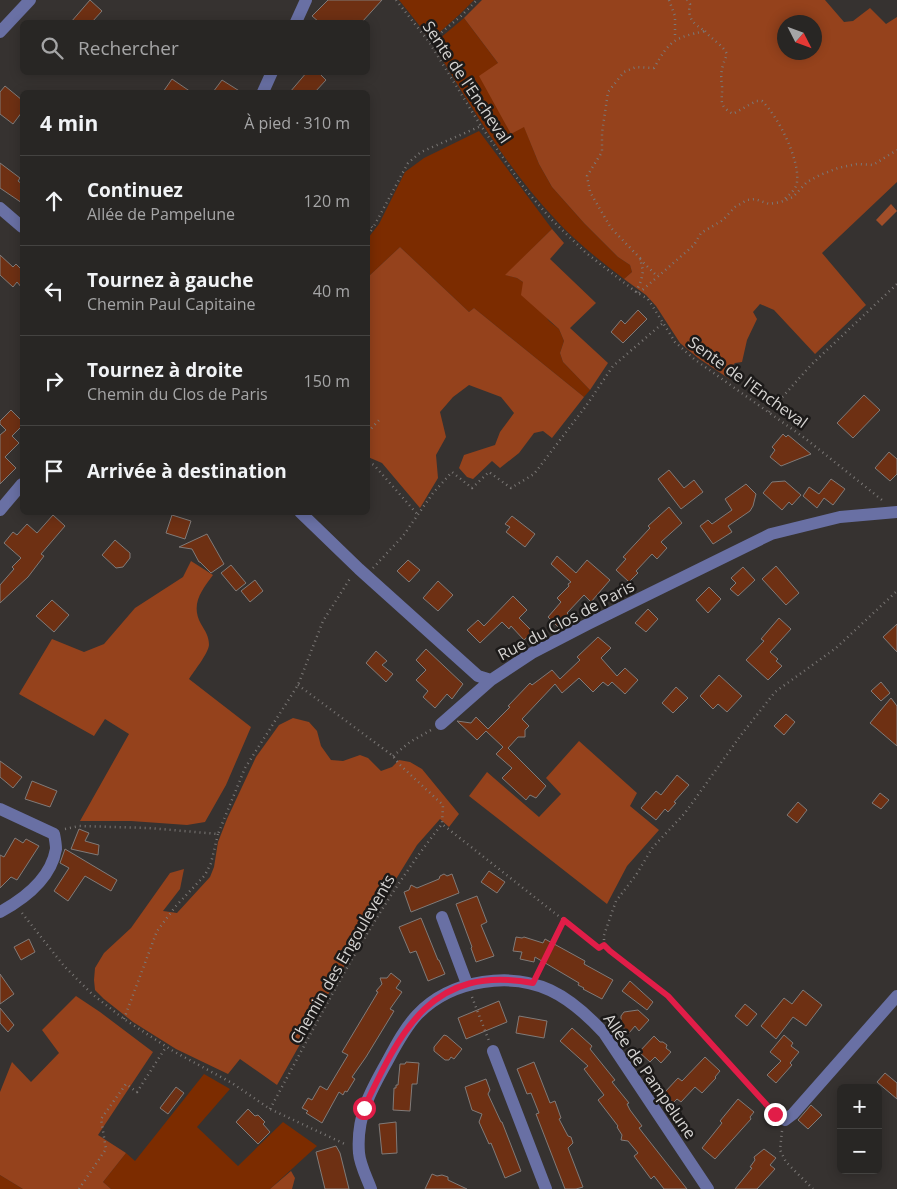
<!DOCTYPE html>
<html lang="fr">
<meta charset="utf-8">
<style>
:root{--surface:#282624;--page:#343231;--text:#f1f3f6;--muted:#a5a5a6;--line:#444341}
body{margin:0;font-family:"Open Sans",sans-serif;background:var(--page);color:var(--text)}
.controls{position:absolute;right:15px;bottom:15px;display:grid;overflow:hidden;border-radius:8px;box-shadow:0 2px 12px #0003}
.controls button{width:45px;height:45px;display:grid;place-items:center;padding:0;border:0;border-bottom:1px solid var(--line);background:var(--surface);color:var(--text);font:25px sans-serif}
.compass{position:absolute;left:777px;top:15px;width:45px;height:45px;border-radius:50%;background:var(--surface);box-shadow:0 2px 12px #0003;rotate:132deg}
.stop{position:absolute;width:15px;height:15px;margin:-11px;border:4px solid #e11d48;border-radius:50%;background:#fff}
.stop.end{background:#e11d48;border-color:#fff;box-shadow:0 1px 5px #0008}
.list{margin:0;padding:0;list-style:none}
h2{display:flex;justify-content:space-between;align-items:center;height:65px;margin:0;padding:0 20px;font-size:21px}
h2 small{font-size:16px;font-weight:400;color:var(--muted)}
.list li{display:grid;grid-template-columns:32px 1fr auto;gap:15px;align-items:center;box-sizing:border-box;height:90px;padding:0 20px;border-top:1px solid var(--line)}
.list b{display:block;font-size:19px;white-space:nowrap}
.list p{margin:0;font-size:16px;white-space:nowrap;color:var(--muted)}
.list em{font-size:16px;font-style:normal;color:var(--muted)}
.icon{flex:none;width:28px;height:28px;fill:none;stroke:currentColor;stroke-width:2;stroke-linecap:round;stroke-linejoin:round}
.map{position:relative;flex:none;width:897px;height:1189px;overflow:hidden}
.search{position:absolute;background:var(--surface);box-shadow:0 2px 12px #0003;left:20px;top:20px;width:350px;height:55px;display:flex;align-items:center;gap:12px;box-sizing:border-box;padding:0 18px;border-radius:8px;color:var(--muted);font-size:19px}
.panel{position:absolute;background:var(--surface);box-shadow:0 2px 12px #0003;left:20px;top:90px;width:350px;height:425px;border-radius:8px}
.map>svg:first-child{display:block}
.green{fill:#7c2c00}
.forest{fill:#95421c;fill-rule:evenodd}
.water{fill:#a14e29}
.building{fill:#6e3013;stroke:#807b79}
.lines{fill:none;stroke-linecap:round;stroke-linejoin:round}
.path{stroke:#7b7876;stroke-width:2.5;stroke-dasharray:1 4;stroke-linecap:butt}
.minor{stroke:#6970a4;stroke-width:12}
.route{stroke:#e11d48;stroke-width:6}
.labels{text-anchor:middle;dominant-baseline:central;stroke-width:5;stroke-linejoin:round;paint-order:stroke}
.street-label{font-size:16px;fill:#d6d4d2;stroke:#1c1a19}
</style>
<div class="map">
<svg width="897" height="1189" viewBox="0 0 897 1189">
<rect width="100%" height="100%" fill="#363230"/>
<path class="green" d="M399 0H474L460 14 431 40Z
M464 18 498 63 502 116 511 134 524 126 539 164 552 187 584 223 618 257 630 265 632 272 624 279C599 260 576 242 555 219 508 170 468 102 433 44Z
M479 131 552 229 506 275 517 278 523 282 549 321 559 329 564 341 560 353 563 362 590 390 584 397 474 308 469 312 400 247 368 277V238L379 224 405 172 424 158Z
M204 1074 230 1089 197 1127 238 1166 283 1122 317 1146 270 1189H111L103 1182 126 1153 135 1161Z
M0 1175 23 1189H0Z"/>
<path class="forest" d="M482 0H825L844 22 853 21 870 8 886 24 897 17V182L822 253 866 305 815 354 774 310 760 304 753 312 757 319 747 340 742 362 735 363 729 369 731 380 698 358 680 343 656 306 646 295 624 279 632 272 630 265 618 257 584 223 552 187 539 164 524 127 511 134 479 76 498 63 464 18ZM784 22H814V52H784Z
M552 229 564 243 550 259 596 303 570 328 608 363 590 390 563 362 560 353 564 341 559 329 521 295 523 282 517 278 505 275Z
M400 247 469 312 474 308 584 397 552 438 543 431 534 433 519 453 500 468 492 461 473 479 467 477 459 468 464 455 495 445 500 432 514 413 501 397 469 385 453 397 440 412 446 437 436 455 438 478 420 508 382 463 368 457V277Z
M191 561 213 575C202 590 190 604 201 624 205 631 209 636 209 645 208 654 194 671 189 679L251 727 226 785 205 822 187 825 131 821H80L129 734 105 719 94 736 19 694 52 639 84 652 104 644 135 608 183 577Z
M293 718 309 722 317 731 321 746 331 760 343 761 360 755 368 758 381 771 392 767 399 760 410 762 422 769 459 814 449 827 440 819 417 845 364 931 277 1085 240 1059 228 1074 176 1049 133 1022 104 999 95 990 94 980 95 968 104 953 131 928 170 873 184 869 180 889 163 911 177 913 210 877 214 867 218 842 227 819 256 757 279 725Z
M579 741 637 793 630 806 659 830 627 866 607 904 469 796 487 772 539 817 561 794 546 778Z
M76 996 100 1012 153 1052 98 1135 126 1153 103 1182 111 1189H23L0 1175V1092L12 1062 31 1082 59 1053 42 1030Z
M291 1171 295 1178 292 1189H270Z"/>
<path class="water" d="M891 204 897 211 882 226 876 220Z"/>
<path class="building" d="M90 0 102 11 92 22H71Z
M328 0H382L362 22H319L312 16Z
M307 72H318L326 80 315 92H290Z
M172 79 191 92H163Z
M222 80 241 92H213Z
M5 86 22 100V112L13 124 0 114V92Z
M0 163 20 178 18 181 22 184V203L0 188Z
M0 255 13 267 16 264 22 270V288L17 282 13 287 0 275Z
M638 310 647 319 623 343 611 332 621 320 625 324Z
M864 395 880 410 853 438 837 423Z
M11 410 22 421V426L12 436 19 443 5 457 16 468 0 484V435L6 430 0 424V421Z
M783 434 786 437 788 435 811 454 781 466 770 457 775 450 772 447Z
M889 452 897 459V474L890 481 875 468Z
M669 470 684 488 694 480 703 492 681 509 658 479Z
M831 479 845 489 833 505 824 498 817 508 803 496 809 487 819 494Z
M785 481 801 495 792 505 789 502 782 510 763 493 772 482Z
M746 484 756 494 753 506 750 511 728 526 732 532 713 544 700 526 708 520 712 524 732 510 725 499Z
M669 507 682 523 661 542 667 548 657 559 652 554 636 571 638 573 629 582 616 570 626 559 623 557 650 528 648 526Z
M53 515 65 526 41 554 44 556 28 577 0 603V585L14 569 12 567 21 558 4 543 13 532 17 535 27 524 37 533Z
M172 515 191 521 185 539 166 533Z
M512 516 535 534 525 547 506 532 510 527 505 524Z
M207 534 224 564 211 573 200 562H199L192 549 179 547Z
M115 540 130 553V558L123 567 116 568 102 555Z
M557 556 576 573 587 560 610 580 591 602 584 595 567 613 570 616 559 628 548 617 561 602 557 598 569 586 568 584 571 582 551 564Z
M408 560 420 570 409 582 397 571Z
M231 565 246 583 236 591 221 573Z
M776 566 799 593 786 605 762 579Z
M743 567 755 580 738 596 730 589 736 583 731 578Z
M255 580 263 591 250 602 241 591Z
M438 581 453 595 438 611 423 598Z
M709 587 721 599 708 613 696 600Z
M513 596 527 610 519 618 533 632 524 640 511 626 509 629 502 622 480 643 467 630 478 620 484 626Z
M52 600 69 615 54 632 36 616Z
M648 609 658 619 646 632 635 623Z
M779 618 791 629 770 652 778 659 776 661 782 666 768 680 746 660 764 641 761 639Z
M897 624V652L883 637Z
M598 637 611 648 601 658 617 676 625 668 638 680 625 694 612 682 608 686 603 682 593 692 579 678 562 693 555 684 522 719 529 726 525 730V737H518L508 748 546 786 536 798 530 795 526 800 502 778 512 768 496 754 503 747 486 731 477 740 457 721 471 723 476 717 488 729 510 707 508 706 530 683 532 685 552 670 560 679 580 660 577 657Z
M426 649 463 684 452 699 447 694 435 708 423 697 428 691 416 680 426 670 416 660Z
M376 651 387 661 382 665 393 674 386 682 366 663Z
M719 675 742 696 727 712 718 704 713 709 700 696Z
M881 682 890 693 881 701 871 691Z
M676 687 688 698 673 713 662 703Z
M891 698 897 706V746L870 723Z
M786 714 795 722 784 735 774 726Z
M0 761 22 777 13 788 0 777Z
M677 775 689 785 674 802 676 803 668 812 665 809 656 820 641 808 656 791 661 795Z
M32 781 57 791 50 807 25 799Z
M880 793 889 800 881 809 872 803Z
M798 802 807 810 797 823 787 815Z
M79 829 89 833 85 841 99 845 98 855 71 849Z
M15 838 23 843 26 839 39 846 17 880 11 877 0 888V855L4 857Z
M65 849 117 880 111 891 85 876 68 901 54 891 69 868 60 863Z
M489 871 505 882 497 893 481 882Z
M444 874 447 876 452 874 459 893 411 912 404 892 409 890 411 885 417 888 439 879 440 876Z
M477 896 487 922 481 925 494 956 476 962 471 948 472 947 456 904Z
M421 918 438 960H439L445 974 428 981 416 951 410 953 399 927Z
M516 937 522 938 524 937 543 943 545 939 585 961 584 964 613 980 602 999 583 989 584 988 578 985 579 983 535 957 534 962 520 959 522 952 513 951Z
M29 939 35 952 21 960 14 947Z
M391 973 401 981 396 988 402 992 390 1009 394 1011 366 1057 352 1077 355 1079 347 1092 345 1091 343 1095 339 1092 322 1123 306 1113 308 1111 302 1108 308 1098 312 1100 320 1086 327 1090 348 1055 342 1052 378 992 376 991 382 984 380 978H387Z
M0 974 14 994 0 1004Z
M630 981 653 1002 647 1010 622 991Z
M803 990 822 1005 806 1026 793 1017 776 1039 761 1026 784 998 792 1004Z
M499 1001 507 1022 466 1039 458 1018Z
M745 1004 757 1014 747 1026 735 1016Z
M0 1008 14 1025 8 1032 0 1023Z
M638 1010 649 1020 639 1031 635 1026 629 1033 618 1023 621 1020V1016L624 1012Z
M519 1016 547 1021 544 1038 516 1033Z
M572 1028 592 1046 590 1049 615 1080 612 1082 629 1103 627 1104 630 1110 642 1126 639 1128 687 1189H664L654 1176 651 1179 634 1156 638 1153 628 1141 621 1140 622 1135 617 1127 618 1126 598 1100 604 1095 584 1069 588 1066 560 1041Z
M444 1035 447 1036 462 1049 454 1059 451 1057 449 1060H445L434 1051V1047Z
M784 1035 793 1043 791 1046 799 1052 790 1063 792 1065 776 1083 767 1075 781 1061 770 1052Z
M654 1036 660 1042H663L667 1045 666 1048 671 1052 661 1063 655 1057 650 1062 639 1052Z
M705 1057 720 1071 715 1077 716 1078 702 1093 695 1087 681 1102 677 1099 673 1103 664 1093 678 1078 682 1081Z
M406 1062 419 1063 417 1084H412L410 1111 393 1110 394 1088H396V1085H398L400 1064H405Z
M534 1062 550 1103 555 1101 561 1118 559 1119 568 1136 571 1137 573 1143 568 1148 583 1187 576 1189H565L536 1114 539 1113 531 1093 527 1094 517 1069Z
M885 1073 897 1083V1099L877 1082Z
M486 1079 490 1090 488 1094 501 1122H502L521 1171 505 1178 491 1143 489 1144 479 1122 482 1114 472 1110 465 1087Z
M176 1087 184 1093 168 1114 160 1108Z
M738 1099 754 1112 750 1117 751 1119 715 1159 702 1148 722 1123 720 1121Z
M811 1105 822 1115 808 1129 798 1120Z
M248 1109 255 1116 258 1115 265 1122 263 1124 270 1132 258 1144 236 1122Z
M396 1122 397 1153 382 1154 379 1124Z
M336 1146 340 1153 349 1189H325L316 1152Z
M764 1149 776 1158 770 1165 775 1169 757 1189H735L752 1168 750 1167 755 1160 754 1157Z
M432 1174 437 1176 442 1175 448 1177V1180L467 1189H425Z"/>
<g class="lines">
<path class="path" d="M396 0 429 42 481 126 524 188 552 220 585 252 636 292 648 299 675 342 694 359 806 439 882 500
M669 0 675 16V39
M705 31C712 40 722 44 727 54 722 67 720 72 722 86 723 100 717 105 733 114L756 101H762C778 116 800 160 797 182 796 190 789 195 783 200
M430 42 461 16 477 0
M368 223 373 228 408 163 421 152 481 126
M368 235 373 228
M640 259 655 274H659
M636 292 641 281 643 271 640 258 611 228 590 192 587 176 602 152V133L608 92 624 72 636 67 654 68C670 40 674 38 705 31 694 24 687 19 690 4L687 0
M639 293 694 245 701 233 723 220 735 207 747 200 755 199 769 204 781 202 793 197 807 182 820 175 838 168 857 164 873 165 897 150
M769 412 811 365 897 284
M368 432 381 418
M368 462 374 465 418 515
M373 568 403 536 433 493 452 472 472 488 489 472 511 488 534 474 586 406 613 366 663 323
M298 685 393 756 399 764 443 805 442 824 599 948 604 945
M393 756 410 742 431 730
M65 829 79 826 149 828 218 834 245 768 298 685 323 621 351 577
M22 913 64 966 92 994 124 1019 173 1051 232 1083 270 1109 347 1145
M604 945V935L616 901 636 875 653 847 685 813 741 735 775 692 836 648 897 591
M604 945 609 951 668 996 775 1114
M538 973 564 920
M472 997 489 1041
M124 1019 157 931 175 907 205 875 211 863 218 834
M270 1109C323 1012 373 911 442 824
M782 1131 780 1150 786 1162 813 1189
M79 1189 106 1149 101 1119 126 1084 137 1092 166 1047"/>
<path class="minor" d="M296 22 306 0
M0 32 30 0
M263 92 272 72
M0 208 22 227
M0 510 22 484
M300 512 359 569 478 676 491 680 532 653 588 624 771 534 840 517 897 512
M441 724 491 680
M0 809 54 834C55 839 56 844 56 849 51 878 24 899 0 912
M442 917 467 984
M493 1051 546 1189
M785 1120 793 1114 897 996
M371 1189C367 1178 360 1165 359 1153 356 1116 371 1090 388 1060 396 1045 405 1028 417 1015 435 996 457 986 483 982 536 974 569 995 604 1033L708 1189"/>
</g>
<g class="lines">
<path class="route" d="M364 1108C401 1030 432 964 533 983L564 920 599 948 604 945 610 951 668 996 775 1114"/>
</g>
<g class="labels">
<g class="street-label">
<text transform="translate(467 82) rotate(56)">Sente de l'Encheval</text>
<text transform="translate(748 382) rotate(36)">Sente de l'Encheval</text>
<text transform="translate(566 620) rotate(-28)">Rue du Clos de Paris</text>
<text transform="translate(342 959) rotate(-60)">Chemin des Engoulevents</text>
<text transform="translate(650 1076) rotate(55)">Allée de Pampelune</text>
</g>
</g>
</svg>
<div class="controls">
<button>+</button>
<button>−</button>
</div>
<svg class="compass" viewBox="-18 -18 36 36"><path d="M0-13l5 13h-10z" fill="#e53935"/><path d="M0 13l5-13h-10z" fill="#a5a5a6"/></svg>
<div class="stop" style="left:364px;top:1108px"></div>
<div class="stop end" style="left:775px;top:1114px"></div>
<div class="search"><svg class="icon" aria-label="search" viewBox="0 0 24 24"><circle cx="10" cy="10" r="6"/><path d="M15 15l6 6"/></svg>Rechercher</div>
<section class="panel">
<h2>4 min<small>À pied · 310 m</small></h2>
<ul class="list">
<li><svg class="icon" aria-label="ahead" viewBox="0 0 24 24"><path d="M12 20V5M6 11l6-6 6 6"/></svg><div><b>Continuez</b><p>Allée de Pampelune</p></div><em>120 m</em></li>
<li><svg class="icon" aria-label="left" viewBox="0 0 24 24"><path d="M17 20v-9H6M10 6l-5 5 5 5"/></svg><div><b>Tournez à gauche</b><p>Chemin Paul Capitaine</p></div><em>40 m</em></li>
<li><svg class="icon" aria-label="right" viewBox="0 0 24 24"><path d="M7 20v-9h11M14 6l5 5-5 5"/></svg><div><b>Tournez à droite</b><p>Chemin du Clos de Paris</p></div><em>150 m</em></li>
<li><svg class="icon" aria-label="arrive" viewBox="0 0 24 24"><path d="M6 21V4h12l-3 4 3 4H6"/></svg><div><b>Arrivée à destination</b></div></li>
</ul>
</section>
</div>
